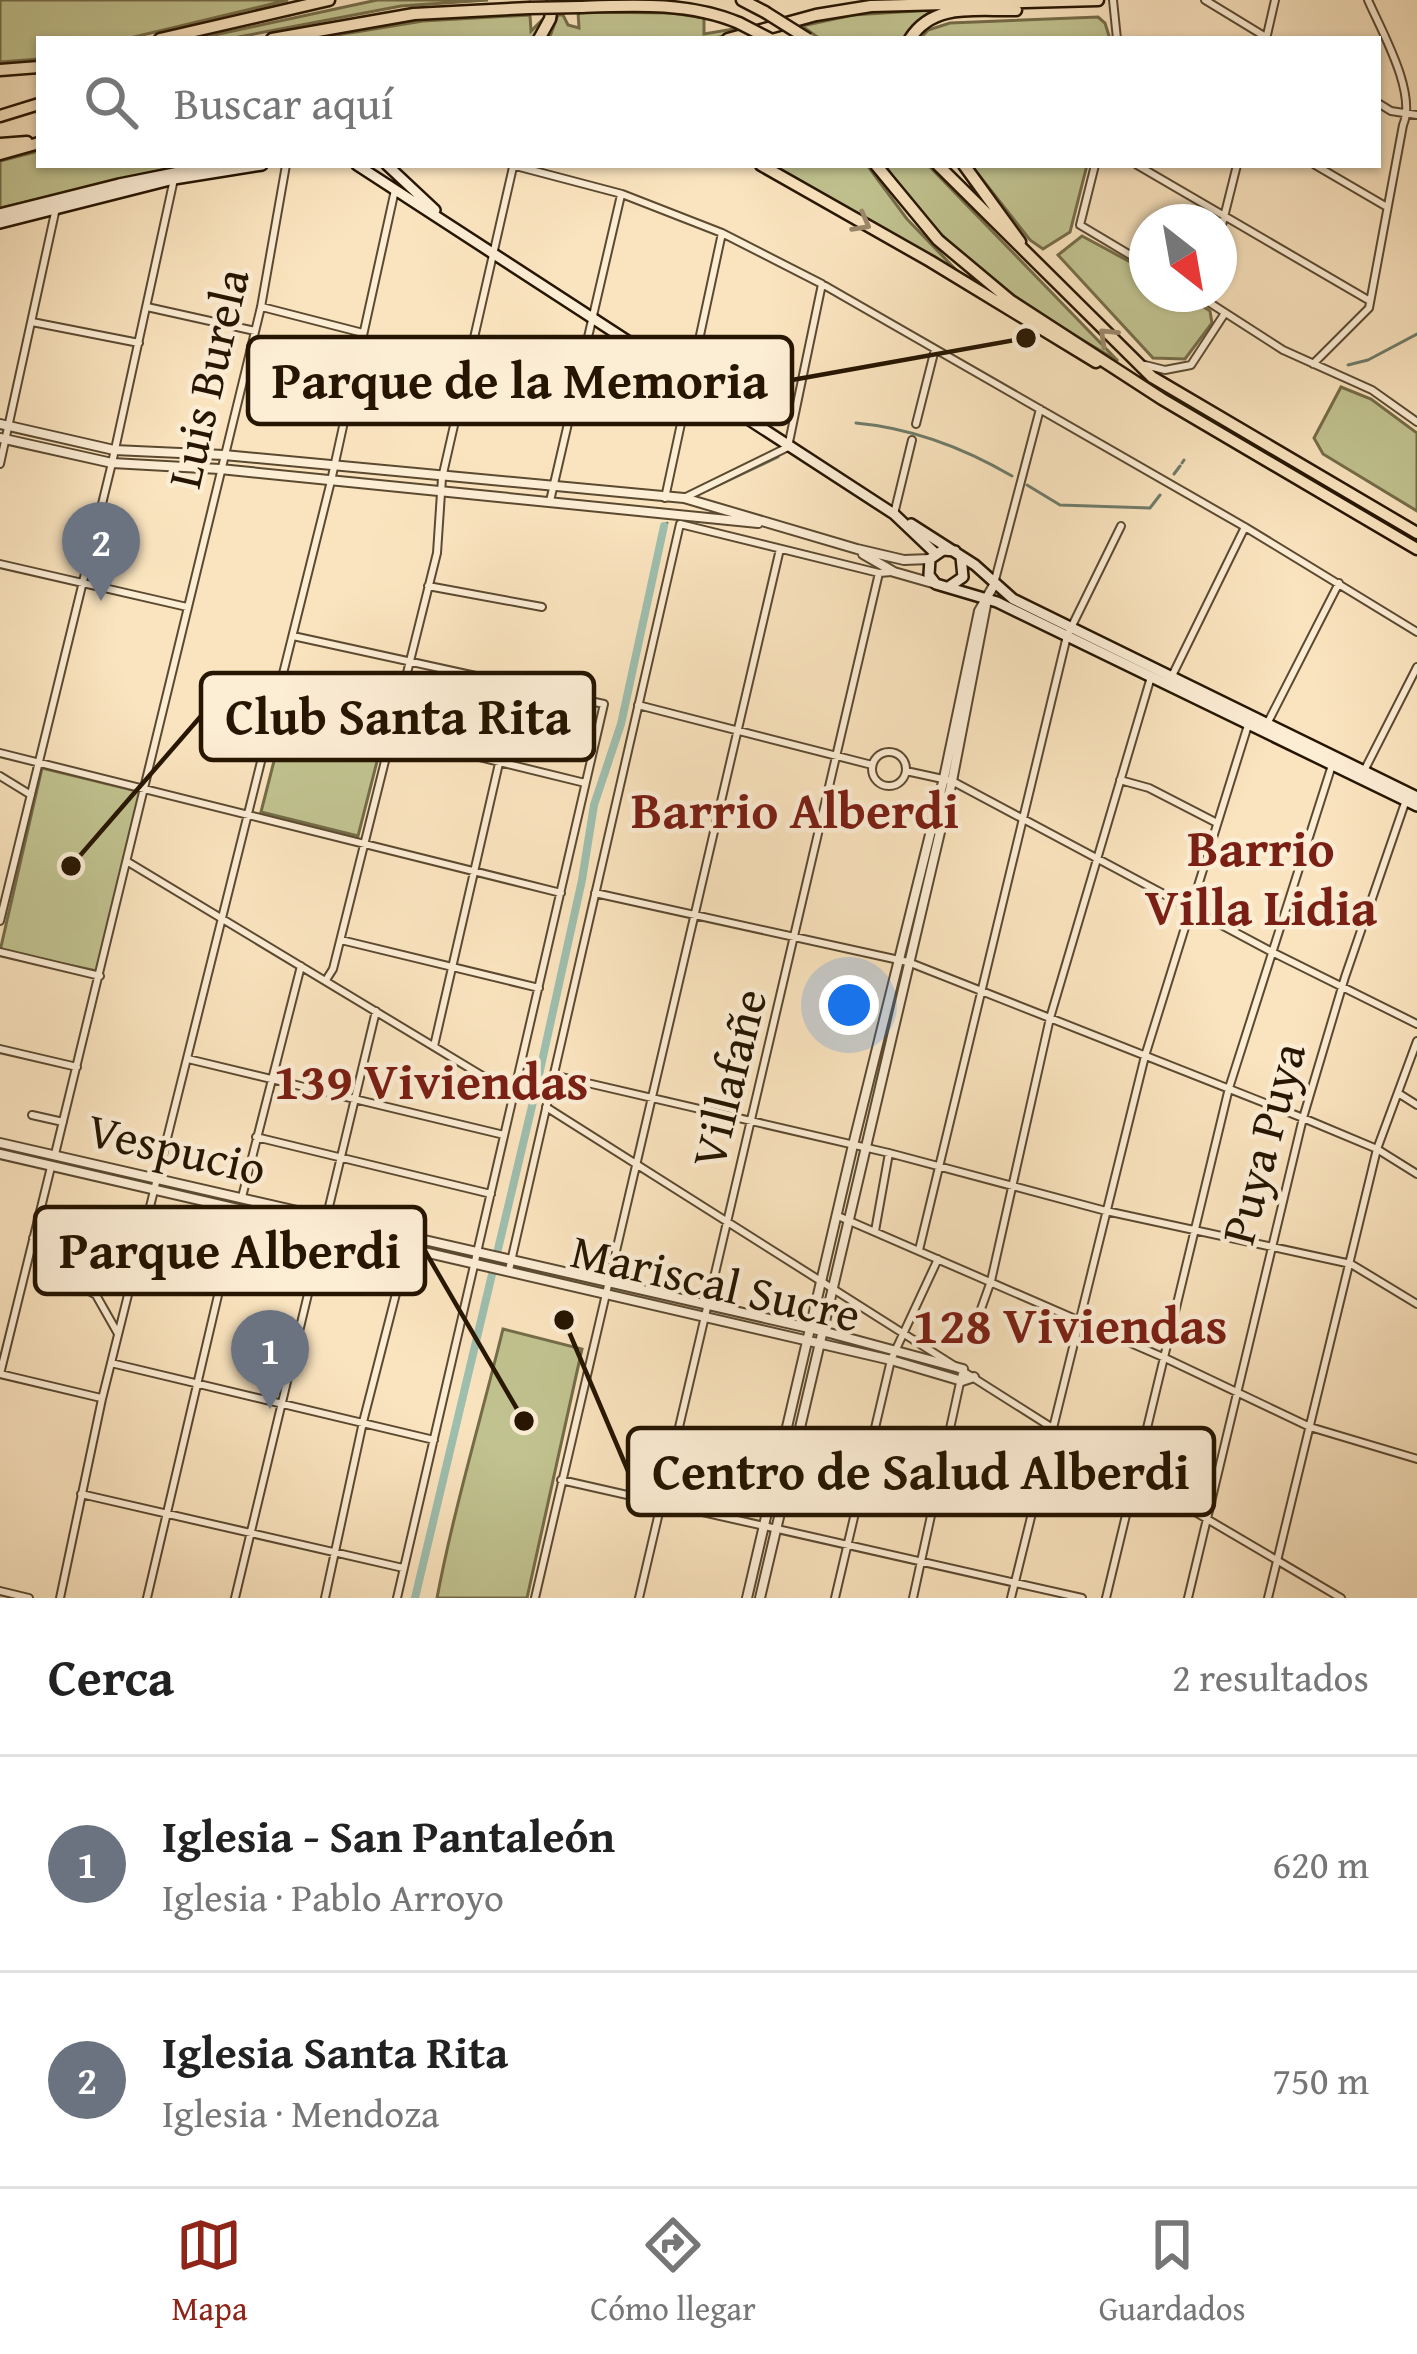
<!DOCTYPE html>
<html lang="es">
<meta charset="utf-8">
<style>
:root{--surface:#fff;--page:#f6f6f6;--text:#222;--muted:#767676;--line:#e0e0e0;--accent:#8f2418}
body{margin:0;font-family:"Gentium Book Plus",serif;background:var(--page);color:var(--text)}
.compass{position:absolute;left:1129px;top:204px;width:108px;height:108px;border-radius:50%;background:var(--surface);box-shadow:0 3px 9px #0004;rotate:149deg}
.you{position:absolute;left:849px;top:1005px;width:42px;height:42px;margin:-30px;border:9px solid #fff;border-radius:50%;background:#1a73e8;box-shadow:0 0 0 18px #1a73e833}
.badge{display:grid;place-items:center;width:78px;height:78px;border-radius:50%;background:var(--accent);color:#fff;font-size:39px;font-weight:700}
.pin{position:absolute;translate:-50% -99px;filter:drop-shadow(0 3px 6px #0008)}
.pin::after{content:'';position:absolute;top:63px;width:42px;height:36px;background:inherit;clip-path:polygon(0 0,100% 0,50% 100%)}
.list{margin:0;padding:0;list-style:none}
h2{display:flex;justify-content:space-between;align-items:center;height:156px;margin:0;padding:0 48px;font-size:51px}
h2 small{font-size:39px;font-weight:400;color:var(--muted)}
.list li{display:grid;grid-template-columns:78px 1fr auto;gap:36px;align-items:center;box-sizing:border-box;height:216px;padding:0 48px;border-top:3px solid var(--line)}
.list b{display:block;font-size:45px;white-space:nowrap}
.list p{margin:0;font-size:39px;white-space:nowrap;color:var(--muted)}
.list em{font-size:39px;font-style:normal;color:var(--muted)}
.icon{flex:none;width:66px;height:66px;fill:none;stroke:currentColor;stroke-width:2;stroke-linecap:round;stroke-linejoin:round}
.map{position:relative;flex:none;width:1417px;height:1598px;overflow:hidden}
.search{position:absolute;background:var(--surface);box-shadow:0 3px 9px #0004;left:36px;right:36px;top:36px;height:132px;display:flex;align-items:center;gap:30px;box-sizing:border-box;padding:0 42px;border-radius:0px;color:var(--muted);font-size:45px}
.sheet{height:588px;background:var(--surface)}
nav{display:flex;justify-content:space-around;align-items:center;box-sizing:border-box;height:168px;border-top:3px solid var(--line);background:var(--surface);font-size:33px;color:var(--muted)}
nav a{display:grid;justify-items:center;gap:6px}
nav .on{color:var(--accent)}
.map>svg:first-child{display:block}
.green{fill:#c1c390;stroke:#746c48;stroke-width:3}
.lines{fill:none;stroke-linecap:round;stroke-linejoin:round}
.stream{stroke:#6e7b69;stroke-width:3}
.canal{stroke:#9ebfaf;stroke-width:8}
.minor-casing{stroke:#5b4930;stroke-width:10}
.tertiary-casing{stroke:#5b4930;stroke-width:12}
.secondary-casing{stroke:#261501;stroke-width:14}
.motorway-casing{stroke:#261501;stroke-width:15}
.minor{stroke:#fcedd5;stroke-width:6}
.tertiary{stroke:#fcedd5;stroke-width:8}
.secondary{stroke:#fcedd5;stroke-width:9}
.motorway{stroke:#fae4bf;stroke-width:10}
.motorway-bridge-casing{stroke:#261501;stroke-width:15;stroke-linecap:butt}
.motorway-bridge{stroke:#fae4bf;stroke-width:10}
.oneway{stroke:#9b876a}
.labels{text-anchor:middle;dominant-baseline:central;stroke-width:9;stroke-linejoin:round;paint-order:stroke}
.street-label{font-size:48px;fill:#261501;stroke:#fcedd5}
.neighbourhood-label{font-size:51px;font-weight:bold;fill:#7a1f14;stroke:#fcedd5}
.leader{fill:none;stroke:#261501;stroke-width:4.5}
.callout-dot{fill:#261501;stroke:#fcedd5;stroke-width:4.5}
.callout{fill:#fcedd5;stroke:#261501;stroke-width:4.5}
.callout-label{font-size:51px;text-anchor:middle;font-weight:bold;fill:#261501}
</style>
<div class="map">
<svg width="1417" height="1598" viewBox="0 0 1417 1598">
<rect width="100%" height="100%" fill="#fae4bf"/>
<filter id="stains"><feTurbulence type="fractalNoise" baseFrequency=".00167" numOctaves="4"/><feColorMatrix values="0 0 0 0 .2 0 0 0 0 .09 0 0 0 0 .02 0 0 0 .5 -.17"/></filter>
<radialGradient id="worn" r=".72"><stop offset=".6" stop-color="#630" stop-opacity="0"/><stop offset="1" stop-color="#630" stop-opacity=".3"/></radialGradient>
<path class="green" d="M0 0H288L126 39H39V59L0 62Z
M377 0H488L401 6 228 39H196Z
M931 10 905 39H820L802 26 853 15Z
M578 12 672 13 704 18V34L733 29 736 32 713 39H549L558 15H563L568 25 579 28Z
M530 15 531 31 546 16 534 39H313L423 21Z
M1098 17 1105 23 1110 39H920L928 30 950 23Z
M39 151V165H183L0 208V161Z
M770 165H867L907 219 961 275Z
M885 165H928L1118 361C1024 306 946 258 885 165Z
M971 165H1087L1070 232 1043 249 1030 240Z
M1082 236 1147 271V294H1184L1210 311 1212 323 1185 359 1153 358 1058 255Z
M1341 387 1371 399 1417 433V511L1323 454 1314 438Z
M286 714 383 738 358 836 261 812Z
M42 768 141 792 97 971 0 951Z
M503 1329 582 1349 527 1598H437C454 1508 481 1419 503 1329Z"/>
<g class="lines">
<path class="stream" d="M1348 365 1368 360 1417 334
M856 423C911 428 964 448 1012 476
M1182 463 1184 460
M1174 474 1180 466
M1027 485 1060 505 1150 508 1160 495
M708 490 778 457
M664 526 667 523"/>
<path class="canal" d="M415 1598 533 1102 582 880 594 805 621 724 664 526"/>
<g class="minor-casing">
<path id="minor" d="M1113 0 1117 39
M1205 0 1269 39
M1267 35 1275 0
M1378 103 1391 111 1417 115
M512 165 622 194 722 233 822 284 1245 527 1417 632
M1095 165 1080 225 1147 265
M1137 165 1370 301
M1315 165 1387 207
M1219 237 1237 165
M1196 294 1283 350 1372 390 1417 422
M147 307 255 331
M262 307 363 333
M32 322 139 343
M1313 364 1369 308 1403 125C1417 93 1382 32 1368 0
M1145 365 1165 370 1191 365 1225 313
M916 424 935 349
M0 464 56 208
M665 498 722 233
M684 498 788 447 822 284
M550 501 621 195
M894 514 912 440
M680 524 879 573 892 572
M0 564 187 607
M995 580 1040 409
M428 586 542 607
M293 636 604 704 397 1598
M1170 680 1245 527
M638 705 872 765
M276 707 585 783
M1267 724 1339 583
M872 769a17 17 0 1 1 34 0a17 17 0 1 1-34 0Z
M0 753 561 893
M906 771 952 781 1272 952 1417 1024
M1364 771 1417 667
M0 776 31 795
M1120 780 1149 788 1215 822
M128 862 514 1095
M595 893 908 962 1303 1118 1377 1149 1417 1174
M0 921 112 463 174 179
M341 940 539 988
M0 952 100 976
M326 980 333 969 437 553 442 478 513 167
M434 1046 517 685
M0 1049 77 1067
M188 1059 504 1135
M553 1075 889 1153 1106 1211 1351 1264 1417 1304
M1398 1093 1417 1105
M546 1107 1051 1427 1341 1598
M32 1115 63 1122
M256 1137 491 1194
M55 1154 261 307 286 165
M51 1167 0 1374 101 1398
M242 1197 301 966
M838 1216 1165 1358 1310 1427 1417 1459
M875 1231 889 1153
M33 1238 65 1277 96 1295 117 1332
M919 1250 1067 636 1121 526
M509 1270 680 524
M976 1323 991 1281 1050 1018 1151 677
M111 1363 434 1440
M561 1480 1082 1598
M81 1494 403 1568
M0 1591 29 1598
M60 1598 102 1399 331 481 395 190
M147 1598 238 1210
M235 1598 376 1011
M325 1598 363 1422 408 1247
M535 1598 780 549
M639 1598 879 573
M835 1598 891 1360 938 1259
M913 1598 963 1369
M1011 1598 1145 1056 1249 722
M1106 1598 1229 1088 1333 762
M1188 1598 1303 1118 1345 977 1406 800
M1268 1598 1377 1149 1417 1041"/>
</g>
<g class="tertiary-casing">
<path id="tertiary" d="M0 424 114 450 224 455 684 498 857 549 904 560 930 559
M0 438 112 463 220 469 758 523
M863 554 894 572 936 584
M0 1143 822 1331 963 1369
M0 1154 891 1360 962 1381 974 1377
M747 1598 853 1145 944 778 979 611 994 585
M760 1598 952 781 986 605"/>
</g>
<g class="secondary-casing">
<path id="secondary" d="M357 165 894 514 935 553
M387 165 435 210
M0 214 119 184 214 165
M0 223 174 179 262 165
M911 524 975 565 1013 599 1417 797
M955 551 943 550 930 559 929 575 936 584 997 602 1417 806
M950 586 963 577 961 557"/>
</g>
<g class="motorway-casing">
<path id="motorway" d="M742 0 765 12
M580 7C634 5 689 2 739 23
M160 39 329 0
M272 39 414 14 529 8
M539 39 550 19 553 0
M728 39 816 15 871 6 1098 0
M910 39C933 2 977 11 1016 10
M0 70 39 67
M0 116 39 104
M0 144 27 142
M0 154 39 143
M761 165 930 261 1096 362
M876 165 938 240 1011 301 1162 399 1417 549
M938 165 1152 377 1417 533
M964 165 1020 242"/>
</g>
<use href="#minor" class="minor"/>
<use href="#tertiary" class="tertiary"/>
<use href="#secondary" class="secondary"/>
<use href="#motorway" class="motorway"/>
<g class="motorway-bridge-casing">
<path id="motorway-bridge" d="M529 8 580 7
M765 12 808 39
M739 23 770 39"/>
</g>
<use href="#motorway-bridge" class="motorway-bridge"/>
</g>
<defs><path id="oneway-chevron" d="M-2-3.5L2.5 0L-2 3.5" fill="none" stroke-width="1.6" stroke-linecap="round" stroke-linejoin="round" transform="scale(3)"/></defs>
<g class="oneway">
<use href="#oneway-chevron" transform="translate(862 223) rotate(29)"/>
<use href="#oneway-chevron" transform="translate(1107 336) rotate(-136)"/>
</g>
<g class="labels">
<g class="street-label">
<text transform="translate(207 378) rotate(-77)">Luis Burela</text>
<text transform="translate(728 1078) rotate(-76)">Villafañe</text>
<text transform="translate(1262 1143) rotate(-75)">Puya Puya</text>
<text transform="translate(177 1148) rotate(13)">Vespucio</text>
<text transform="translate(716 1282) rotate(13)">Mariscal Sucre</text>
</g>
<g class="neighbourhood-label">
<text x="795" y="809">Barrio Alberdi</text>
<text x="1261" y="847">Barrio<tspan x="1261" dy="59">Villa Lidia</tspan></text>
<text x="431" y="1080">139 Viviendas</text>
<text x="1070" y="1324">128 Viviendas</text>
</g>
</g>
<path class="leader" d="M1026 338L792 380M71 866L201 716M524 1421L425 1251M564 1320L628 1471"/>
<g class="callout-dot">
<circle cx="1026" cy="338" r="12"/>
<circle cx="71" cy="866" r="12"/>
<circle cx="524" cy="1421" r="12"/>
<circle cx="564" cy="1320" r="12"/>
</g>
<g class="callout">
<rect x="248" y="337" width="544" height="87" rx="12"/>
<rect x="201" y="673" width="393" height="87" rx="12"/>
<rect x="35" y="1207" width="390" height="87" rx="12"/>
<rect x="628" y="1428" width="586" height="87" rx="12"/>
</g>
<g class="callout-label">
<text x="520" y="398">Parque de la Memoria</text>
<text x="398" y="734">Club Santa Rita</text>
<text x="230" y="1268">Parque Alberdi</text>
<text x="921" y="1489">Centro de Salud Alberdi</text>
</g>
<rect width="100%" height="100%" filter="url(#stains)"/>
<rect width="100%" height="100%" fill="url(#worn)"/>
</svg>
<svg class="compass" viewBox="-18 -18 36 36"><path d="M0-13l5 13h-10z" fill="#e53935"/><path d="M0 13l5-13h-10z" fill="#767676"/></svg>
<div class="you"></div>
<div class="pin badge" style="left:270px;top:1409px;background:#6b7280">1</div>
<div class="pin badge" style="left:101px;top:601px;background:#6b7280">2</div>
<div class="search"><svg class="icon" aria-label="search" viewBox="0 0 24 24"><circle cx="10" cy="10" r="6"/><path d="M15 15l6 6"/></svg>Buscar aquí</div>
</div>
<section class="sheet">
<h2>Cerca<small>2 resultados</small></h2>
<ul class="list">
<li><span class="badge" style="background:#6b7280">1</span><div><b>Iglesia - San Pantaleón</b><p>Iglesia · Pablo Arroyo</p></div><em>620 m</em></li>
<li><span class="badge" style="background:#6b7280">2</span><div><b>Iglesia Santa Rita</b><p>Iglesia · Mendoza</p></div><em>750 m</em></li>
</ul>
</section>
<nav>
<a class="on"><svg class="icon" aria-label="map" viewBox="0 0 24 24"><path d="M3 6l6-2 6 2 6-2v14l-6 2-6-2-6 2zM9 4v14M15 6v14"/></svg>Mapa</a>
<a><svg class="icon" aria-label="directions" viewBox="0 0 24 24"><path d="M12 3l9 9-9 9-9-9zM9 14v-3h6M13 9l2 2-2 2"/></svg>Cómo llegar</a>
<a><svg class="icon" aria-label="saved" viewBox="0 0 24 24"><path d="M7 4h10v16l-5-4-5 4z"/></svg>Guardados</a>
</nav>
